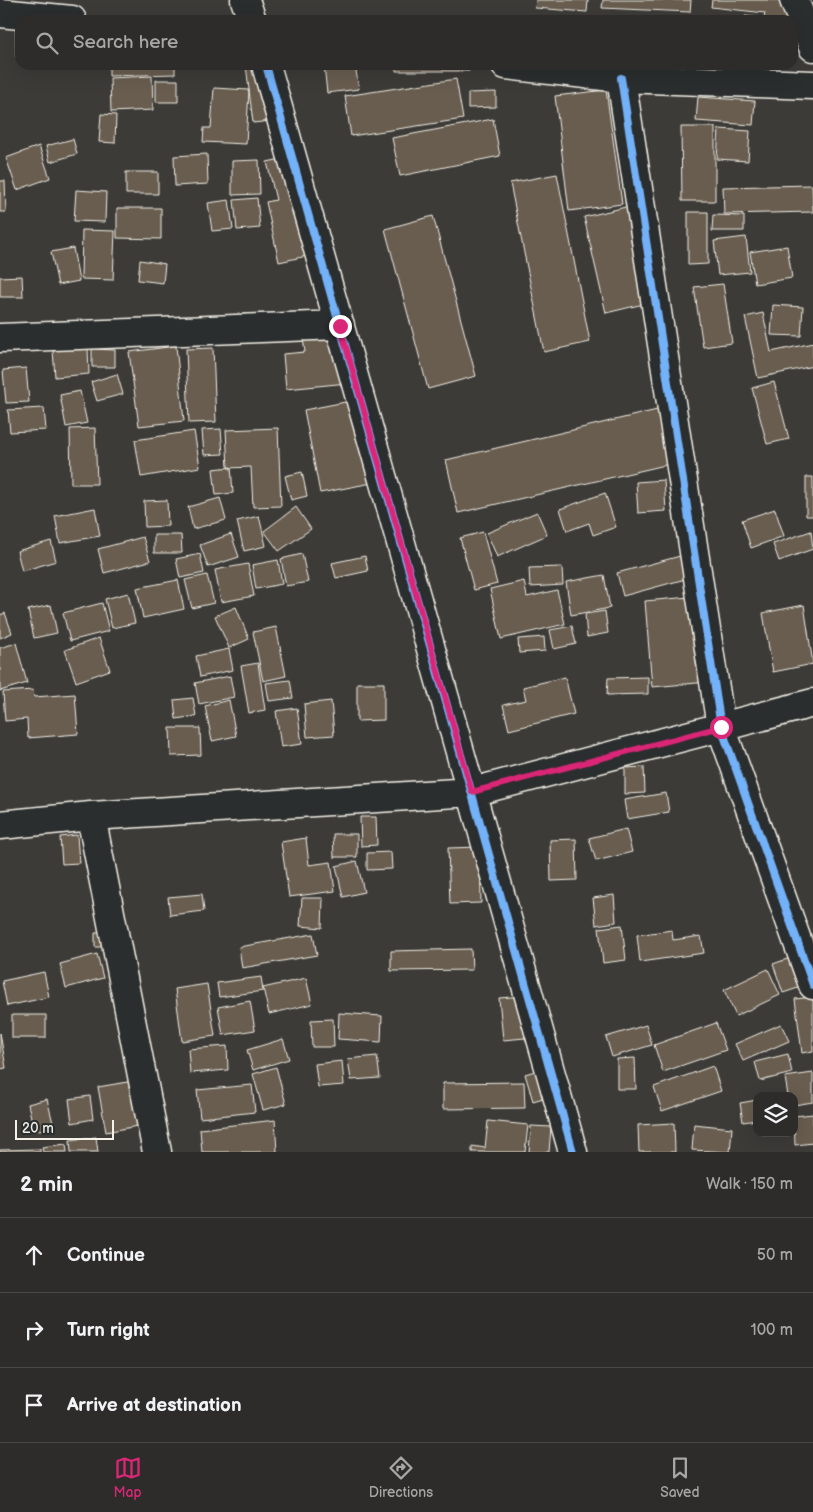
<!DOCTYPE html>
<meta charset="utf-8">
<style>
:root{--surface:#2e2c2a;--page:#363432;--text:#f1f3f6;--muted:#a7a7a8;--line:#494847;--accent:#db2777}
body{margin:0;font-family:"Balsamiq Sans",sans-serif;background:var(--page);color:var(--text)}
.controls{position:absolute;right:15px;bottom:15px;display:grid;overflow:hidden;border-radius:10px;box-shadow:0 5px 20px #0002}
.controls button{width:45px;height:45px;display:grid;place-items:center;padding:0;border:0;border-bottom:1px solid var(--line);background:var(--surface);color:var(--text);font:25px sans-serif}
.scale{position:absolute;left:15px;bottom:12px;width:99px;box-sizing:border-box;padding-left:5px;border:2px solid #f4f1e8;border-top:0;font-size:14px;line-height:18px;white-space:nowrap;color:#f4f1e8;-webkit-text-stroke:4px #2a2d2e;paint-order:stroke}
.stop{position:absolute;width:15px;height:15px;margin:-11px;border:4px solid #db2777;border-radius:50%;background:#fff}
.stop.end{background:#db2777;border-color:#fff;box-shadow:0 1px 5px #0008}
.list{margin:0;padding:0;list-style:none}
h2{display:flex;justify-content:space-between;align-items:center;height:65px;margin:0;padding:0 20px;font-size:21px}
h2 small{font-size:16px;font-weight:400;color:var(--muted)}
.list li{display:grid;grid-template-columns:32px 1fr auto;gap:15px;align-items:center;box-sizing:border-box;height:75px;padding:0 20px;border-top:1px solid var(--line)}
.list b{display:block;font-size:19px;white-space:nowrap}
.list em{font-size:16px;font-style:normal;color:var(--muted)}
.icon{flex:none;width:28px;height:28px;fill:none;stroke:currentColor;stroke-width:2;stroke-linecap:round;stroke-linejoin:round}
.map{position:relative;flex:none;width:813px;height:1152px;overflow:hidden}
.search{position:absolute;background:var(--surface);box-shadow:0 5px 20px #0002;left:15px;right:15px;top:15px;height:55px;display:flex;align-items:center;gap:12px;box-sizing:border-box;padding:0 18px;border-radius:15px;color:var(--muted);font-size:19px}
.sheet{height:290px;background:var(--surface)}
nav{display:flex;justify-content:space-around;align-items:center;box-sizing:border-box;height:70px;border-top:1px solid var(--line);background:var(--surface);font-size:14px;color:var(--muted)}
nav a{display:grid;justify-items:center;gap:2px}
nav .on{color:var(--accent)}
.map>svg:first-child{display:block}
.building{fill:#685d4f;stroke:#f4f1e8}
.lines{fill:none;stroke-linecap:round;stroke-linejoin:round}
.minor-casing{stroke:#f4f1e8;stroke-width:31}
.minor{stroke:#2a2d2e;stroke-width:28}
.cycleway-casing{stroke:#2a2d2e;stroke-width:11}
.cycleway{stroke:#73b2f8;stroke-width:8}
.route{stroke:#db2777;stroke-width:6}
</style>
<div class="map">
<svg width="813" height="1152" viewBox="0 0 813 1152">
<rect width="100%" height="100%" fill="#3d3b38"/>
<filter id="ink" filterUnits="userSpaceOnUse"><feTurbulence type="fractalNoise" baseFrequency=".02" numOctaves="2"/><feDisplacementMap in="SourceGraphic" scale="10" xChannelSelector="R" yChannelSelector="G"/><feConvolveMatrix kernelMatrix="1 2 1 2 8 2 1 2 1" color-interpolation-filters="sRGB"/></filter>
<g filter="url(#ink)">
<path class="building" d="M536 0H588L587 12 535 8Z
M603 0H691L690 12 602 8Z
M712 0H790L787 20H745V16L764 18 765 13 711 7Z
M15 15 20 20V57H16Z
M109 65H175V74L109 76Z
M203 65H242V67Z
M246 65H273L280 120 253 123Z
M324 65H355L359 89 327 93Z
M396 65H469V71H396Z
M152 76 153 110 111 112 110 78Z
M456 79 463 119 351 136 345 96Z
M156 80H178V102H156Z
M214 88 249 90 246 144 203 142 204 128H211Z
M606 90 622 204 569 211 555 96Z
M496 92V107L468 108V93Z
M698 97 755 101 753 125 696 121Z
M101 114 116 115 115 143 99 142Z
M493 119 500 156 400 176 392 138Z
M681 127H715V201H682Z
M719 129 750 131 748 161 717 159Z
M73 139 77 154 50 162 46 146Z
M39 146 50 178 17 190 6 158Z
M207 154 208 184 175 186 174 156Z
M295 156 316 254 279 262 266 202 276 200 267 162Z
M259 160 260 194 232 195V161Z
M126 172H158V194H126Z
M557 174 590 342 544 352 510 183Z
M0 181H5L6 212H0Z
M812 185 813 212 724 214 723 187Z
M76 190 106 192 105 222 74 221Z
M257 198 260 228 237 230 234 200Z
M229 200 233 229 212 231 208 203Z
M634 205 656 301 606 313 584 217Z
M117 208H161V239L117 238Z
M688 212H708V264L688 265Z
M713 215 744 216V231H712Z
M433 216 476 376 428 389 385 229Z
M82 230 115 231 113 280 81 279Z
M746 237 750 272 718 275 714 241Z
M787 246 792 278 755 284 750 252Z
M73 248 79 281 58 285 51 252Z
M140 260 165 264 163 283 138 280Z
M22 276 23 297H0V277Z
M723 284 732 343 703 347 694 287Z
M773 305 803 307 801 336 771 335Z
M763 313 771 352 813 343V366L758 378 745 317Z
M344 335 348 383 286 389 283 354 305 352 303 338Z
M176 346 184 421 139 426 129 352Z
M88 348 89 374 55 377 53 350Z
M213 348 216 422 189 423 186 349Z
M92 349 115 350V367H92Z
M26 368 29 402 6 403 3 370Z
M117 374 123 394 97 401 91 382Z
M774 382 789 439 767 444 752 388Z
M80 391 87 423 66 427 60 395Z
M361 399 377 482 320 493 304 410Z
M674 406 687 460 458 513 446 460Z
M44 408 46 430 10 432 8 410Z
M95 428 97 484H71L70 429Z
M278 428 281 506 253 507 251 467 228 468 226 430Z
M221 429 223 454 204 455 202 430Z
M194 431 200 467 141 477 135 440Z
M231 467 233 493 216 495 213 469Z
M302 472 307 496 291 500 285 476Z
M806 477H813V516H806Z
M664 480 666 511 638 513 636 482Z
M605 493 616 527 593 535 589 523 567 531 560 509Z
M220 498 226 520 193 529 188 507Z
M167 500 168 526 145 527 144 501Z
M296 507 311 529 279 551 264 531Z
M95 508 100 536 60 543 55 516Z
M775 509 784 536 751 548 742 520Z
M537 512 547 535 497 557 487 533Z
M259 516 266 546 244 551 237 521Z
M811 531 813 549 779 561 773 544Z
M483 532 497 584 474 590 460 538Z
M231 534 239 557 208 567 200 545Z
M154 535H181L182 553H154Z
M143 537 150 561 104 573 98 549Z
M51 541 56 561 22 571 17 551Z
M695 552 700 575 623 596 617 573Z
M200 554 204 573 180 578 176 559Z
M302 554 308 582 286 586 281 559Z
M365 556 368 571 336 578 332 563Z
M278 560 282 584 256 589 252 565Z
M248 564 254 596 221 602 215 570Z
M562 567 563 585 530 587 529 568Z
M207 575 214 603 192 608 185 580Z
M604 575 610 608 571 615 566 582Z
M178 580 184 609 143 618 137 588Z
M524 581 527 597 557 590 565 624 501 639 490 589Z
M128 593 135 623 112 628 105 599Z
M701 596 708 682 652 687 645 601Z
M102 603 109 631 70 641 63 613Z
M51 605 57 633 34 638 28 610Z
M804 605 813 664 773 672 763 613Z
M236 607 249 639 229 648 215 616Z
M605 611 608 633 587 637 585 614Z
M5 613 12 633 0 638V615Z
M572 626 576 644 554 649 550 630Z
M276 627 286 676 263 681 253 632Z
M544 637 545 651 519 653 518 639Z
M99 638 110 670 76 682 65 650Z
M16 643 27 683 0 691V648Z
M229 649 233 670 200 677 196 656Z
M258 663 265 710 249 713 241 666Z
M230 676 234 697 199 704 195 683Z
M565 677 574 714 509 730 503 705 526 700 523 687Z
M648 677V694L607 695 608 678Z
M290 680 293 698 269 701 266 683Z
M357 683H384V720L357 721Z
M33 690 34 697 75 694 78 734 28 738 27 719 5 721 3 692Z
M193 698 196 716 176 719 174 700Z
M229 700 236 736 212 741 205 706Z
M331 701 334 735 307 737 304 704Z
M297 708 302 744 281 747 276 711Z
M170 728H200L201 755 171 756Z
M644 767 645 793 625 794V768Z
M666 793 669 812 627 819 624 800Z
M360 817H376L377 845 361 846Z
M626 829 632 852 596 861 589 838Z
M333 834H357V857H334Z
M77 835 79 863 62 864 60 837Z
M306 838 309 865 331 862 335 891 289 897 281 842Z
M576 839 577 880 551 881 550 840Z
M480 847 481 903 450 904 448 848Z
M391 852 392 869 367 870V853Z
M357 861 364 892 343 897 336 866Z
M202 894 204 911 170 915 168 897Z
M614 895 616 922 596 925 593 898Z
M302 898H323L322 928 300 926Z
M622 925 626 960 603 963 599 928Z
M672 930 673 940 701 936 704 953 640 962 637 935Z
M128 932V947H95V933Z
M313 934 317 955 242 968 239 947Z
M471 949 472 970 391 971V951Z
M810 951 813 983 783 993 773 964Z
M97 954 103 978 66 988 60 964Z
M768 969 780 995 736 1016 724 990Z
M44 972 49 997 7 1006 2 981Z
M261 977 263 991 219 997 217 983Z
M306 978 312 1004 269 1014 263 988Z
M207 984 215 1036 182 1041 175 989Z
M523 996 525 1038 503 1040 499 998Z
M813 997V1051L802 1053 795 999Z
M250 1001 255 1030 223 1035 218 1007Z
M339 1013 382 1016 381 1042 338 1039Z
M12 1015H46V1038H12Z
M333 1019 334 1047H312L311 1020Z
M716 1023 726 1050 663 1072 654 1045Z
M781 1024 789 1041 743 1061 735 1044Z
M646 1025 652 1045 612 1057 606 1037Z
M0 1033 6 1068 0 1069Z
M283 1039 289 1059 253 1070 247 1050Z
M227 1046 228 1070 190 1073 188 1049Z
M788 1054 792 1073 760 1081 755 1062Z
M377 1056 380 1078 351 1080 348 1059Z
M635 1058 636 1089H617V1059Z
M342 1061 344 1085 318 1087 315 1064Z
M713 1066 721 1091 662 1111 654 1087Z
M276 1067 286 1104 263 1110 253 1074Z
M542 1069 550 1096 533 1101 525 1074Z
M813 1073V1102L794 1105V1096H788L785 1077Z
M145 1079 153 1123 106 1132 98 1087Z
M524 1082 525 1108 443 1109V1083Z
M252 1085 255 1112 200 1118 197 1090Z
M90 1096 93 1119 72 1123 69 1099Z
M47 1099 54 1127 34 1131 28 1104Z
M757 1100V1120L743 1122 740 1103Z
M813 1114V1143L795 1145 794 1116Z
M275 1120 277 1152H202L200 1129Z
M488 1121 528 1125 525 1152H472V1146L485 1148Z
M674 1123 675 1152H639L638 1125Z
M694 1124 732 1128 730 1152 692 1150Z
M531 1126 551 1127 549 1152H529Z
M96 1137 98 1152H71L70 1140Z
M66 1144 67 1152H43L42 1147Z
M40 1149V1152H0V1150Z"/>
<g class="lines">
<g class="minor-casing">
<path id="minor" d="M245 0 252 20
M794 0 813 47
M0 13 72 20
M266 65 573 1152
M506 65 621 78 813 85
M621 78 721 727 813 985
M0 338 340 325
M91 816 157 1152
M0 825 91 816 472 792 813 703"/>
</g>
<use href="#minor" class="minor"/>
<g class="cycleway-casing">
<path id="cycleway" d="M266 65 573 1152
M621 78 721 727 813 985"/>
</g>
<use href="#cycleway" class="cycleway"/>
</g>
</g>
<g class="lines" filter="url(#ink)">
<path class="route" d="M340 326 472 792 721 727"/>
</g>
</svg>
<div class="controls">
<button><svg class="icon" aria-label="layers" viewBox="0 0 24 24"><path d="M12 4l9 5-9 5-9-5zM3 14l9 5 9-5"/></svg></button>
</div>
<div class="scale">20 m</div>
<div class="stop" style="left:721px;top:727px"></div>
<div class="stop end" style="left:340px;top:326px"></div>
<div class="search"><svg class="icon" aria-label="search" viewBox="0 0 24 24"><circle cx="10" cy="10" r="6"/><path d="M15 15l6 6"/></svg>Search here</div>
</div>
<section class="sheet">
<h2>2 min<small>Walk · 150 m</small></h2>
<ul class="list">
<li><svg class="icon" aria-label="ahead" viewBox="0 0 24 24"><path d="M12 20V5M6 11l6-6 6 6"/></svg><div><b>Continue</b></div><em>50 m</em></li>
<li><svg class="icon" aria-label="right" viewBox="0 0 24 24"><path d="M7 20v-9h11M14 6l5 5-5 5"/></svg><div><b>Turn right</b></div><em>100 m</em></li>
<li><svg class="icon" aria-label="arrive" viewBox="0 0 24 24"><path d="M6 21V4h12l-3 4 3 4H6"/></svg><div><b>Arrive at destination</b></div></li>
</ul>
</section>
<nav>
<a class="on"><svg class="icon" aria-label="map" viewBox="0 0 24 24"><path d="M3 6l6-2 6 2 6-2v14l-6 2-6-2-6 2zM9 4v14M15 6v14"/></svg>Map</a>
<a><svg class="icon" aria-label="directions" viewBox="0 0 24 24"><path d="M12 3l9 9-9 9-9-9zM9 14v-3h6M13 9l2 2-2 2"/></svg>Directions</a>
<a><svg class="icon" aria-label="saved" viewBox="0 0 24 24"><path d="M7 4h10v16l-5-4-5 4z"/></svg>Saved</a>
</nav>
